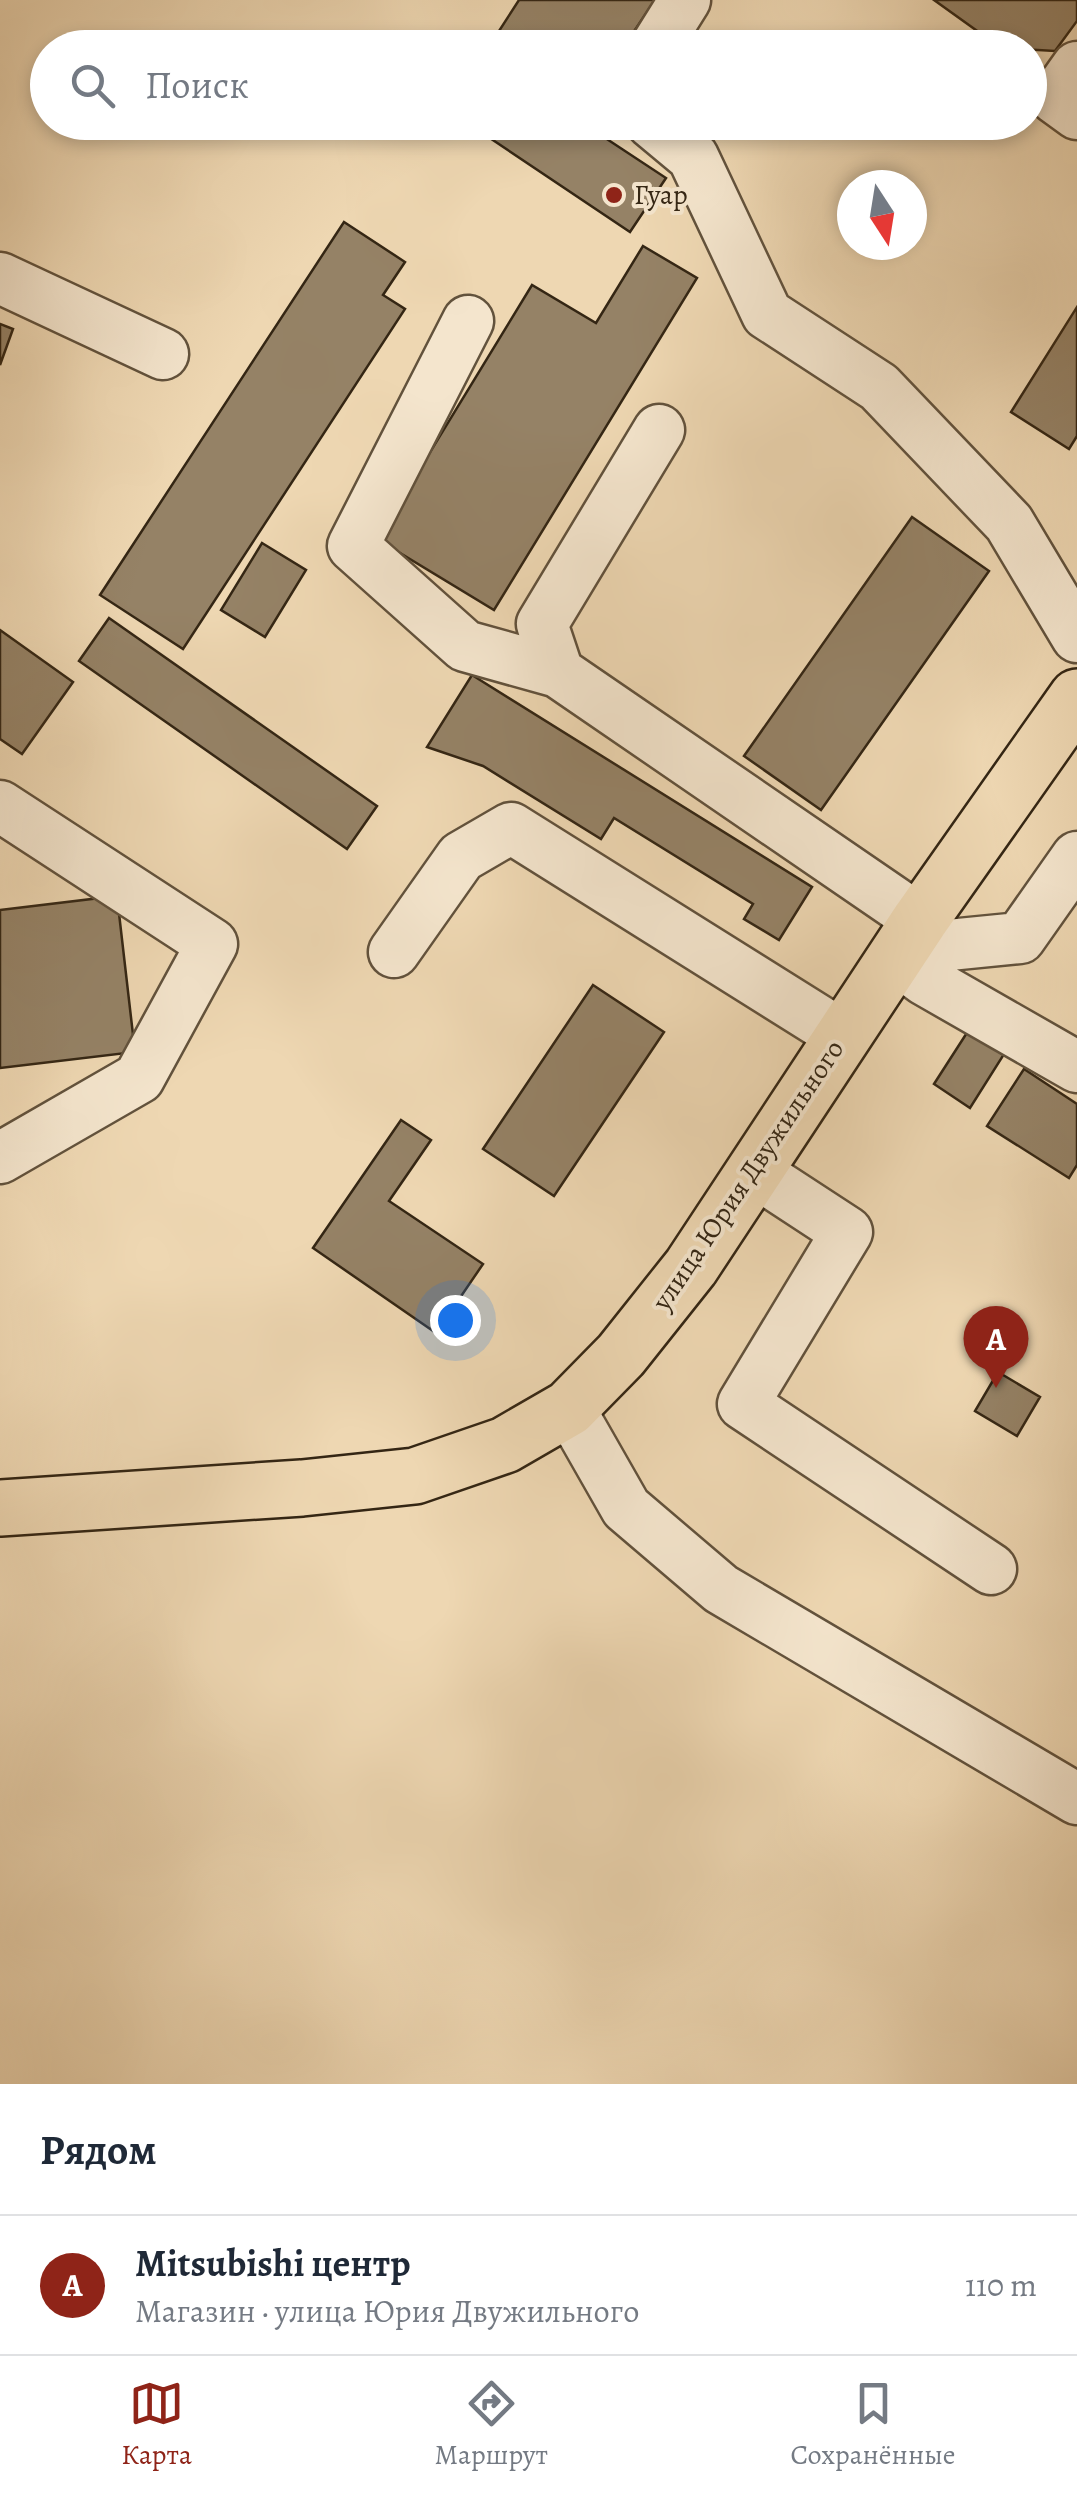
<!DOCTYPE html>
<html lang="ru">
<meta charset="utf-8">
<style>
:root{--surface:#fff;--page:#f6f6f7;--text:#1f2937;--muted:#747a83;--line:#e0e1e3;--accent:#8f2418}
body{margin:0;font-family:Alegreya,serif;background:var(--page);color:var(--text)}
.compass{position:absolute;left:837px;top:170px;width:90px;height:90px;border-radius:50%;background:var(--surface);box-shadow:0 5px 15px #0003;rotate:168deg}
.you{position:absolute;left:455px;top:1320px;width:35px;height:35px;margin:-25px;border:8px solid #fff;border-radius:50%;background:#1a73e8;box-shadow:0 0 0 15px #1a73e833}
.badge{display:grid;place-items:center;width:65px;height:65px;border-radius:50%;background:var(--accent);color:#fff;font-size:32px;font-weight:700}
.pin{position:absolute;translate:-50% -82px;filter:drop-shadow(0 2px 5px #0008)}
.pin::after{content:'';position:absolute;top:52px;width:35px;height:30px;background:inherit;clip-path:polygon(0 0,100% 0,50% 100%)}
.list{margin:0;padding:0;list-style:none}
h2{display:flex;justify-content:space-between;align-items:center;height:130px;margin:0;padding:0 40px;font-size:42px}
h2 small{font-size:32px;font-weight:400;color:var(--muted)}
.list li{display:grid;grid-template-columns:65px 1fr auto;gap:30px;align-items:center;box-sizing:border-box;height:140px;padding:0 40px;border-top:2px solid var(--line)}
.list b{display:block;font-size:38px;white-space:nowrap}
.list p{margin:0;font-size:32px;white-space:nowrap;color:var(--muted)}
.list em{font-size:32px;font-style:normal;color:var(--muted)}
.icon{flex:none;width:55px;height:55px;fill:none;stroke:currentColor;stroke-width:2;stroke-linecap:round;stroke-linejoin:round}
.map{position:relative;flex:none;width:1077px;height:2084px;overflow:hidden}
.search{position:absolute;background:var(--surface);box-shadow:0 5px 15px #0003;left:30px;right:30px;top:30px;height:110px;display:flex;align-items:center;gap:25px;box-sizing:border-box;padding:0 35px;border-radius:55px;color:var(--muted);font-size:38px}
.sheet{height:270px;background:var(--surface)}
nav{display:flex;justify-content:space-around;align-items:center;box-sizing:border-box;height:140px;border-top:2px solid var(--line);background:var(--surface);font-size:28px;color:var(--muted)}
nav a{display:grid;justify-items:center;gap:5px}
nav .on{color:var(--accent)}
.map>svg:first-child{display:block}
.building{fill:#958266;stroke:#342614;stroke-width:2.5}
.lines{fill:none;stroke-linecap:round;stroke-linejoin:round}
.minor-casing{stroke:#62523c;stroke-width:55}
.major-casing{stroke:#342614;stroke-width:60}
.minor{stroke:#f4e5cd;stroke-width:50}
.major{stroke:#eed7b2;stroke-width:55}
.poi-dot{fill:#8f2418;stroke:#f4e5cd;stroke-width:4}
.labels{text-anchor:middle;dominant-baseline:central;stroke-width:8;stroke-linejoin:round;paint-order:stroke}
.poi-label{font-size:28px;fill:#342614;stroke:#f4e5cd;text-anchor:start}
.street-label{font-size:28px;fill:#342614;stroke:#f4e5cd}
</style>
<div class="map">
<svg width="1077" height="2084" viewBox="0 0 1077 2084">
<rect width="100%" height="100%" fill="#eed7b2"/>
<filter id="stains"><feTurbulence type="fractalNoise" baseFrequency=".002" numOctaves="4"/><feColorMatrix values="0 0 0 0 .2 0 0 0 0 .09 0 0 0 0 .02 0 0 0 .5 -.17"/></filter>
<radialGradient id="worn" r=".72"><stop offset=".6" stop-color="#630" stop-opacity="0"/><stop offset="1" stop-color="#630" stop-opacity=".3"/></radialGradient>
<path class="building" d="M519 0H655L623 48H488Z
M934 0H1077V21L1055 51 1001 48Z
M466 122H581L666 178 630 232Z
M344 222 405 262 383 295 405 309 183 649 100 595Z
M643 246 697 278 494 610 377 539 532 285 596 323Z
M1077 307V436L1069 449 1011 412Z
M0 324 13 329 0 365Z
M912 517 989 571 821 810 744 756Z
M262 543 306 570 265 637 221 610Z
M109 618 377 806 347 849 79 661Z
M0 630 73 682 22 754 0 739Z
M472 675 812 887 779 940 744 919 753 904 614 818 601 839 483 766 427 747Z
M117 896 135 1052 0 1068V910Z
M593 985 664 1032 554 1196 483 1149Z
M970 1028 1006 1051 970 1108 934 1084Z
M1024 1069 1077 1104V1165L1069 1178 987 1126Z
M401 1120 431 1140 389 1201 483 1264 436 1333 313 1248Z
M998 1372 1040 1397 1017 1436 975 1411Z"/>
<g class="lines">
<g class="minor-casing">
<path id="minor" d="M655 48 685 0
M1077 67 1055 98 1077 114
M651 122 693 157 767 314 879 387 1009 523 1077 637
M0 278 163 354
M468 321 353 546 465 646 558 672 920 920
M558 672 542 624 659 430
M0 806 212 944 139 1078 0 1158
M949 945 1020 938 1077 857
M394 952 461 857 511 828 843 1036
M896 959 925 980 1077 1067
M775 1185 847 1232 743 1404 991 1569
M569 1408 626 1508 721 1589 1077 1799"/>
</g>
<g class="major-casing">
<path id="major" d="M0 1508 302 1488 415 1476 505 1445 569 1408 621 1355 691 1267 920 920 1077 697"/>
</g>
<use href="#minor" class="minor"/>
<use href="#major" class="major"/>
</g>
<circle class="poi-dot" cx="614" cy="195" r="10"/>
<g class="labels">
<g class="poi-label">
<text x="634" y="195">Гуар</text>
</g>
<g class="street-label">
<text transform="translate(748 1175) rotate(-56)">улица Юрия Двужильного</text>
</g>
</g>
<rect width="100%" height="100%" filter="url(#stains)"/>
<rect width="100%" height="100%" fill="url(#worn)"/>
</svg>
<svg class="compass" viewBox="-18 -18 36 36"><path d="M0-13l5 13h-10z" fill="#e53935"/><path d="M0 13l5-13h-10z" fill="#747a83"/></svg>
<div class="you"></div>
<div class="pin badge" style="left:996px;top:1388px">A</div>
<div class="search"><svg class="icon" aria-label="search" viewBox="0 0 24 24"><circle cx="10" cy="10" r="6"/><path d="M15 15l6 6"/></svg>Поиск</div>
</div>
<section class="sheet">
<h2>Рядом<small></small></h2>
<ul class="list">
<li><span class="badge">A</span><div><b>Mitsubishi центр</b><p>Магазин · улица Юрия Двужильного</p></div><em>110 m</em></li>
</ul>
</section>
<nav>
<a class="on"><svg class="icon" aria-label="map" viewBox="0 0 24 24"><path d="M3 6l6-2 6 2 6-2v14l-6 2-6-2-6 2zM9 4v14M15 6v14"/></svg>Карта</a>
<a><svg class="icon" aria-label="directions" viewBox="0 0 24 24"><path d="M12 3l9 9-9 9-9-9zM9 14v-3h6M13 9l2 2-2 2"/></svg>Маршрут</a>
<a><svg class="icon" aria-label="saved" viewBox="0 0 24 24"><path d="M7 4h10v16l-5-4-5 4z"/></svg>Сохранённые</a>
</nav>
